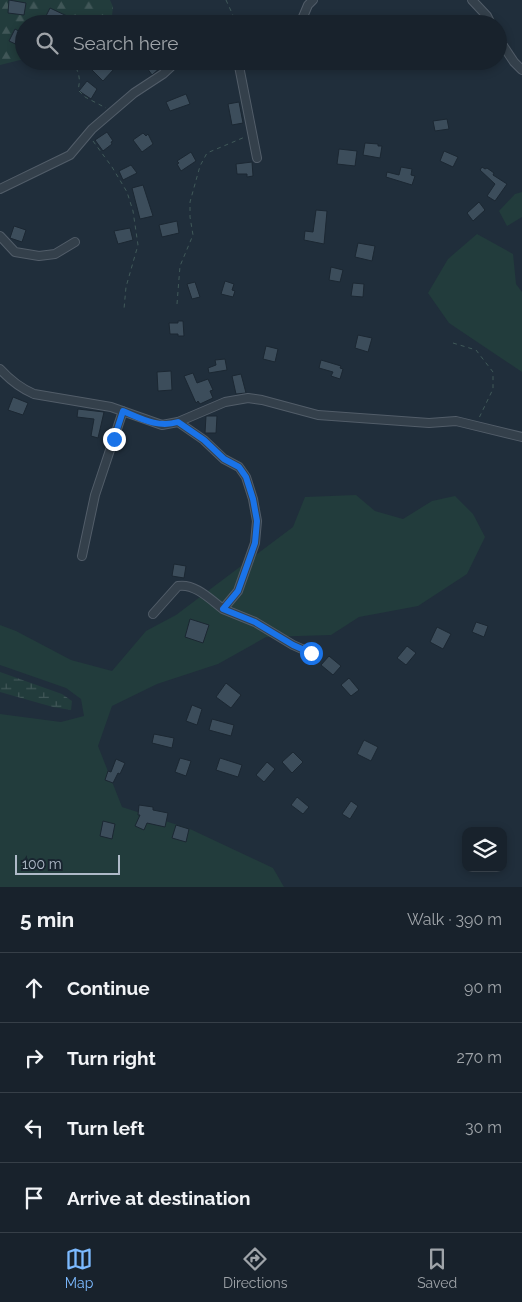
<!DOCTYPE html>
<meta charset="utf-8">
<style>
:root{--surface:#18222c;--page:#212a34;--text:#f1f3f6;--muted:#9fa4a9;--line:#363f48;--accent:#7cbaff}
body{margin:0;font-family:Raleway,sans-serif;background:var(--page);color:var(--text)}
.controls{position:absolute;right:15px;bottom:15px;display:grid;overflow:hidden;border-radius:10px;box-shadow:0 2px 8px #0003}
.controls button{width:45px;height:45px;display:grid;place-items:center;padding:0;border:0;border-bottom:1px solid var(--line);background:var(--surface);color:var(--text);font:25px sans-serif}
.scale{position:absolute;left:15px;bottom:12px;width:105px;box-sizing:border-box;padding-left:5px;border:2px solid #afbac8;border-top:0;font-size:14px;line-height:18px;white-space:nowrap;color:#afbac8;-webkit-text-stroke:4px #192530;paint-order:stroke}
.stop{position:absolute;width:15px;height:15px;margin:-11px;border:4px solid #1a73e8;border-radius:50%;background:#fff}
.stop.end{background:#1a73e8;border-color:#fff;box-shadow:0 1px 5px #0008}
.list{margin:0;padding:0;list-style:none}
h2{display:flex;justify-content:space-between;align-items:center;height:65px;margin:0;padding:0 20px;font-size:21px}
h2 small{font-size:16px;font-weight:400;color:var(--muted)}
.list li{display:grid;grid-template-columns:32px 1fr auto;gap:15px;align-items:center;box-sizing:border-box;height:70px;padding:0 20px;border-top:1px solid var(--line)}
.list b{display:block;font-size:19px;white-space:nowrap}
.list em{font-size:16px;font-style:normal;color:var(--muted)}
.icon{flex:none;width:28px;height:28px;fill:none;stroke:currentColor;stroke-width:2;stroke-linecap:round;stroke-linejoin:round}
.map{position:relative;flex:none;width:522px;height:887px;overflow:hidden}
.search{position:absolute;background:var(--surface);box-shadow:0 2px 8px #0003;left:15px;right:15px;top:15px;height:55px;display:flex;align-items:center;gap:12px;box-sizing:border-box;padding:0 18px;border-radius:28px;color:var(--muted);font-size:19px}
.sheet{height:345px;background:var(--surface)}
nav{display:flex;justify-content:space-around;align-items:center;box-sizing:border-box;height:70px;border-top:1px solid var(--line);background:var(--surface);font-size:14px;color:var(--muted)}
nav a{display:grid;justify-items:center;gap:2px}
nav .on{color:var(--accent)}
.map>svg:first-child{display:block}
.grass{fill:#223c3c}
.forest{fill:url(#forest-firs)}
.wetland{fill:url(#wetland-marsh)}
.building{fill:#3c4d5b;stroke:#1b2732}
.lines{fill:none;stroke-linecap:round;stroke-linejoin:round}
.street-casing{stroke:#525d69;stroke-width:10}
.path{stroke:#405959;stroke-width:1;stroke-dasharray:4 4;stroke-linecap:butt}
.street{stroke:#34404b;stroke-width:8}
.route{stroke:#1a73e8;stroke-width:6}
</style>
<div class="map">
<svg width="522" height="887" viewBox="0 0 522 887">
<defs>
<pattern id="forest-firs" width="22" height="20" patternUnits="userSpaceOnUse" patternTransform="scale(1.25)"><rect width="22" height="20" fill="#223c3c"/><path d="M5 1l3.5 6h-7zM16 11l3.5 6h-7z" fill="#405657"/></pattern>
<pattern id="wetland-marsh" width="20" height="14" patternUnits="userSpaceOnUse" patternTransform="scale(1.25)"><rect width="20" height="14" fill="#223c3c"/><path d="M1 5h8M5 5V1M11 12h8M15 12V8" fill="none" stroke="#405657"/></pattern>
</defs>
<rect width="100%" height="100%" fill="#202e3b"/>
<path class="grass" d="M522 192V217L507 226 499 211 515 194Z
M477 234 513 254 516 284 522 292V372L449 323 428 293 448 259Z
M356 495 375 511 403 519 432 501 455 496 473 514 485 537 467 574 418 606 359 617 331 635 266 637 218 664 157 684 112 706 98 746 122 807 190 829 273 868 284 887H0V714L61 722 84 716 81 699 66 688 0 665V625L16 631 71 660 112 671 146 631 176 615 293 527 305 497Z"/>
<path class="forest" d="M0 0H110L113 7 111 24H24V59L0 65Z"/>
<path class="wetland" d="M0 672 62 694 72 701 71 710 53 707 0 692Z"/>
<path class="building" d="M9 0 26 3 24 15 8 13Z
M50 8 67 16 64 22 60 20 58 24H48L43 22Z
M15 29 24 34V48L9 41Z
M100 61H105L114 69 103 81 92 70Z
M142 61H168L152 75Z
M87 81 97 89 91 99 79 91Z
M186 94 190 104 170 111 166 102Z
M239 102 243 123 232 125 228 104Z
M447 119 449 129 435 131 433 121Z
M107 132 113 141 111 142 112 144 103 151 95 140Z
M143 133 146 136 148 134 153 144 142 152 133 140Z
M365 143 378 144V146H382L380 158 363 155Z
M339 149 357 151 355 166 337 164Z
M444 151 458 157 453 167 440 161Z
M191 152 196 161 181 171 177 164 179 163 177 161Z
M252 162 253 176 247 177V174H237L236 164Z
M131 165 137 173 123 180 119 171Z
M401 167 412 169 411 175 415 176 412 185 386 177 387 172 399 175Z
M482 167 485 169 487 168 494 173 493 175 507 184 495 201 487 196 495 184 480 170Z
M143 185 153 216 140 219 132 188Z
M479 202 485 210 473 221 467 213Z
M316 210 327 211 324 244 304 240 305 231 313 232Z
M177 221 179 233 162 237 159 225Z
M14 226 26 230 22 242 10 238Z
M130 228 133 240 118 244 114 231Z
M358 243 375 246 372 261 355 257Z
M331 267 343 270 340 282 329 280Z
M225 281 234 284 232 290 235 291 233 297 221 294Z
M195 282 200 297 192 299 187 284Z
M353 283 364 284 363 297 351 296Z
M178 321H183L184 336H178V334H170L169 323H178Z
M358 335 372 338 368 352 355 348Z
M266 346 278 349 275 362 263 359Z
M225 359 227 370 209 373 208 368 216 365 215 360Z
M321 360 341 366 340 368 343 369 340 379 331 376 333 372 319 368Z
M171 371 172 390 158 391 157 372Z
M193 373 197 383 208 379 213 390 210 391 213 398 200 404 198 401 196 403 184 376Z
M241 374 246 393 236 394 232 376Z
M13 397 28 403 23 415 8 410Z
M78 409 104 412 98 438 91 436 94 419 77 417Z
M206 416H217L216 433H205Z
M174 564 186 566 184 578 172 576Z
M190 619 209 625 203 643 185 637Z
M476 622 488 626 484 637 472 632Z
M437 627 451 634 443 649 430 642Z
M407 646 416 653 406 665 397 658Z
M329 656 341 666 333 675 321 665Z
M349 678 359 690 351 696 341 685Z
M226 683 241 695 231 708 216 697Z
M192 705 202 709 197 725 186 721Z
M212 719 234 725 231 736 209 730Z
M154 734 174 738 172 748 152 743Z
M364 740 378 747 371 761 357 754Z
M293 752 303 762 292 773 282 762Z
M180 758 191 761 186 776 175 772Z
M220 758 242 765 238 777 216 770Z
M116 759 125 763 120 774 118 773 113 783 105 780 108 771 111 772Z
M267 762 275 769 264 782 256 775Z
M297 797 309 807 303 814 291 805Z
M351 801 358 806 350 819 342 814Z
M139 805 153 807V810L168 813 165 827 147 823 144 830 135 826 140 815H138Z
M103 821 115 824 112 839 100 836Z
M176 825 189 829 186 842 172 838Z"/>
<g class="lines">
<g class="street-casing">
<path id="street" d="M472 0 487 16 491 24
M300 24 308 5 313 0
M498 38 514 62 522 70
M238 61 257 158
M0 189 70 155 92 129 134 93 163 74 177 61
M0 236 15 252 39 256 55 254 75 242
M0 369C10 380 20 388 34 394L111 407 162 425 178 422 225 402 248 398 262 400 318 415 429 423 456 421 522 437
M82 556 95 495 123 411
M223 609 255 622 293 645 311 653
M153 614 178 586C195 583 211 600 223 609L238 591 255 543 257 521 253 499 246 477 239 467 224 459 204 440 178 422"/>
</g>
<path class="path" d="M226 0 237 24
M72 61C79 72 81 78 78 90L85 97 106 108
M93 141 112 167 127 192 133 211 138 245 126 287 124 309
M177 304 180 266 193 235 190 217V202L200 166 207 153 245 137
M453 343 476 350 493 372V389L479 418"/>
<use href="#street" class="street"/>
</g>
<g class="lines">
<path class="route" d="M114 439 123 411C142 419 158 428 178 422L204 440 224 459 239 467 246 477 253 499 257 521 255 543 238 591 223 609 255 622 293 645 311 653"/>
</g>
</svg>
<div class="controls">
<button><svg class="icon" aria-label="layers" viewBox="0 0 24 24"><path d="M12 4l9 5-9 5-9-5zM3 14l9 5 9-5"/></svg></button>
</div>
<div class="scale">100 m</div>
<div class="stop" style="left:311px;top:653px"></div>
<div class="stop end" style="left:114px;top:439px"></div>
<div class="search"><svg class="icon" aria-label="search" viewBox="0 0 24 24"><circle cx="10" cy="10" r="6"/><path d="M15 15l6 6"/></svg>Search here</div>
</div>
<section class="sheet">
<h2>5 min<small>Walk · 390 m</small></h2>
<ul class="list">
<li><svg class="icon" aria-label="ahead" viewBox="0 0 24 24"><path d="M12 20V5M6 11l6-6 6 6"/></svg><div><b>Continue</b></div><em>90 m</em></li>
<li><svg class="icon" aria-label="right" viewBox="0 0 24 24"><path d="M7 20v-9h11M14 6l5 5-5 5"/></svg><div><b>Turn right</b></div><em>270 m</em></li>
<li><svg class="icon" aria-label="left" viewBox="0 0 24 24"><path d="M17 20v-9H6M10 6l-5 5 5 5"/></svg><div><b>Turn left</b></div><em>30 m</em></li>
<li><svg class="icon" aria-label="arrive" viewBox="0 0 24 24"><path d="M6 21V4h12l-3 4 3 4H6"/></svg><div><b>Arrive at destination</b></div></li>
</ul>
</section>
<nav>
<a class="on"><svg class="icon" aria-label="map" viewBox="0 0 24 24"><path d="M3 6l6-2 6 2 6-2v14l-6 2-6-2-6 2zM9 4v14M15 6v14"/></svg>Map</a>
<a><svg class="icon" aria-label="directions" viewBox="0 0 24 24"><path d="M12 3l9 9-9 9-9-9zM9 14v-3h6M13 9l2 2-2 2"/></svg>Directions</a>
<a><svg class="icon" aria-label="saved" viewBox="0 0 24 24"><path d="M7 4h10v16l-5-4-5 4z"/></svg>Saved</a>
</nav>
